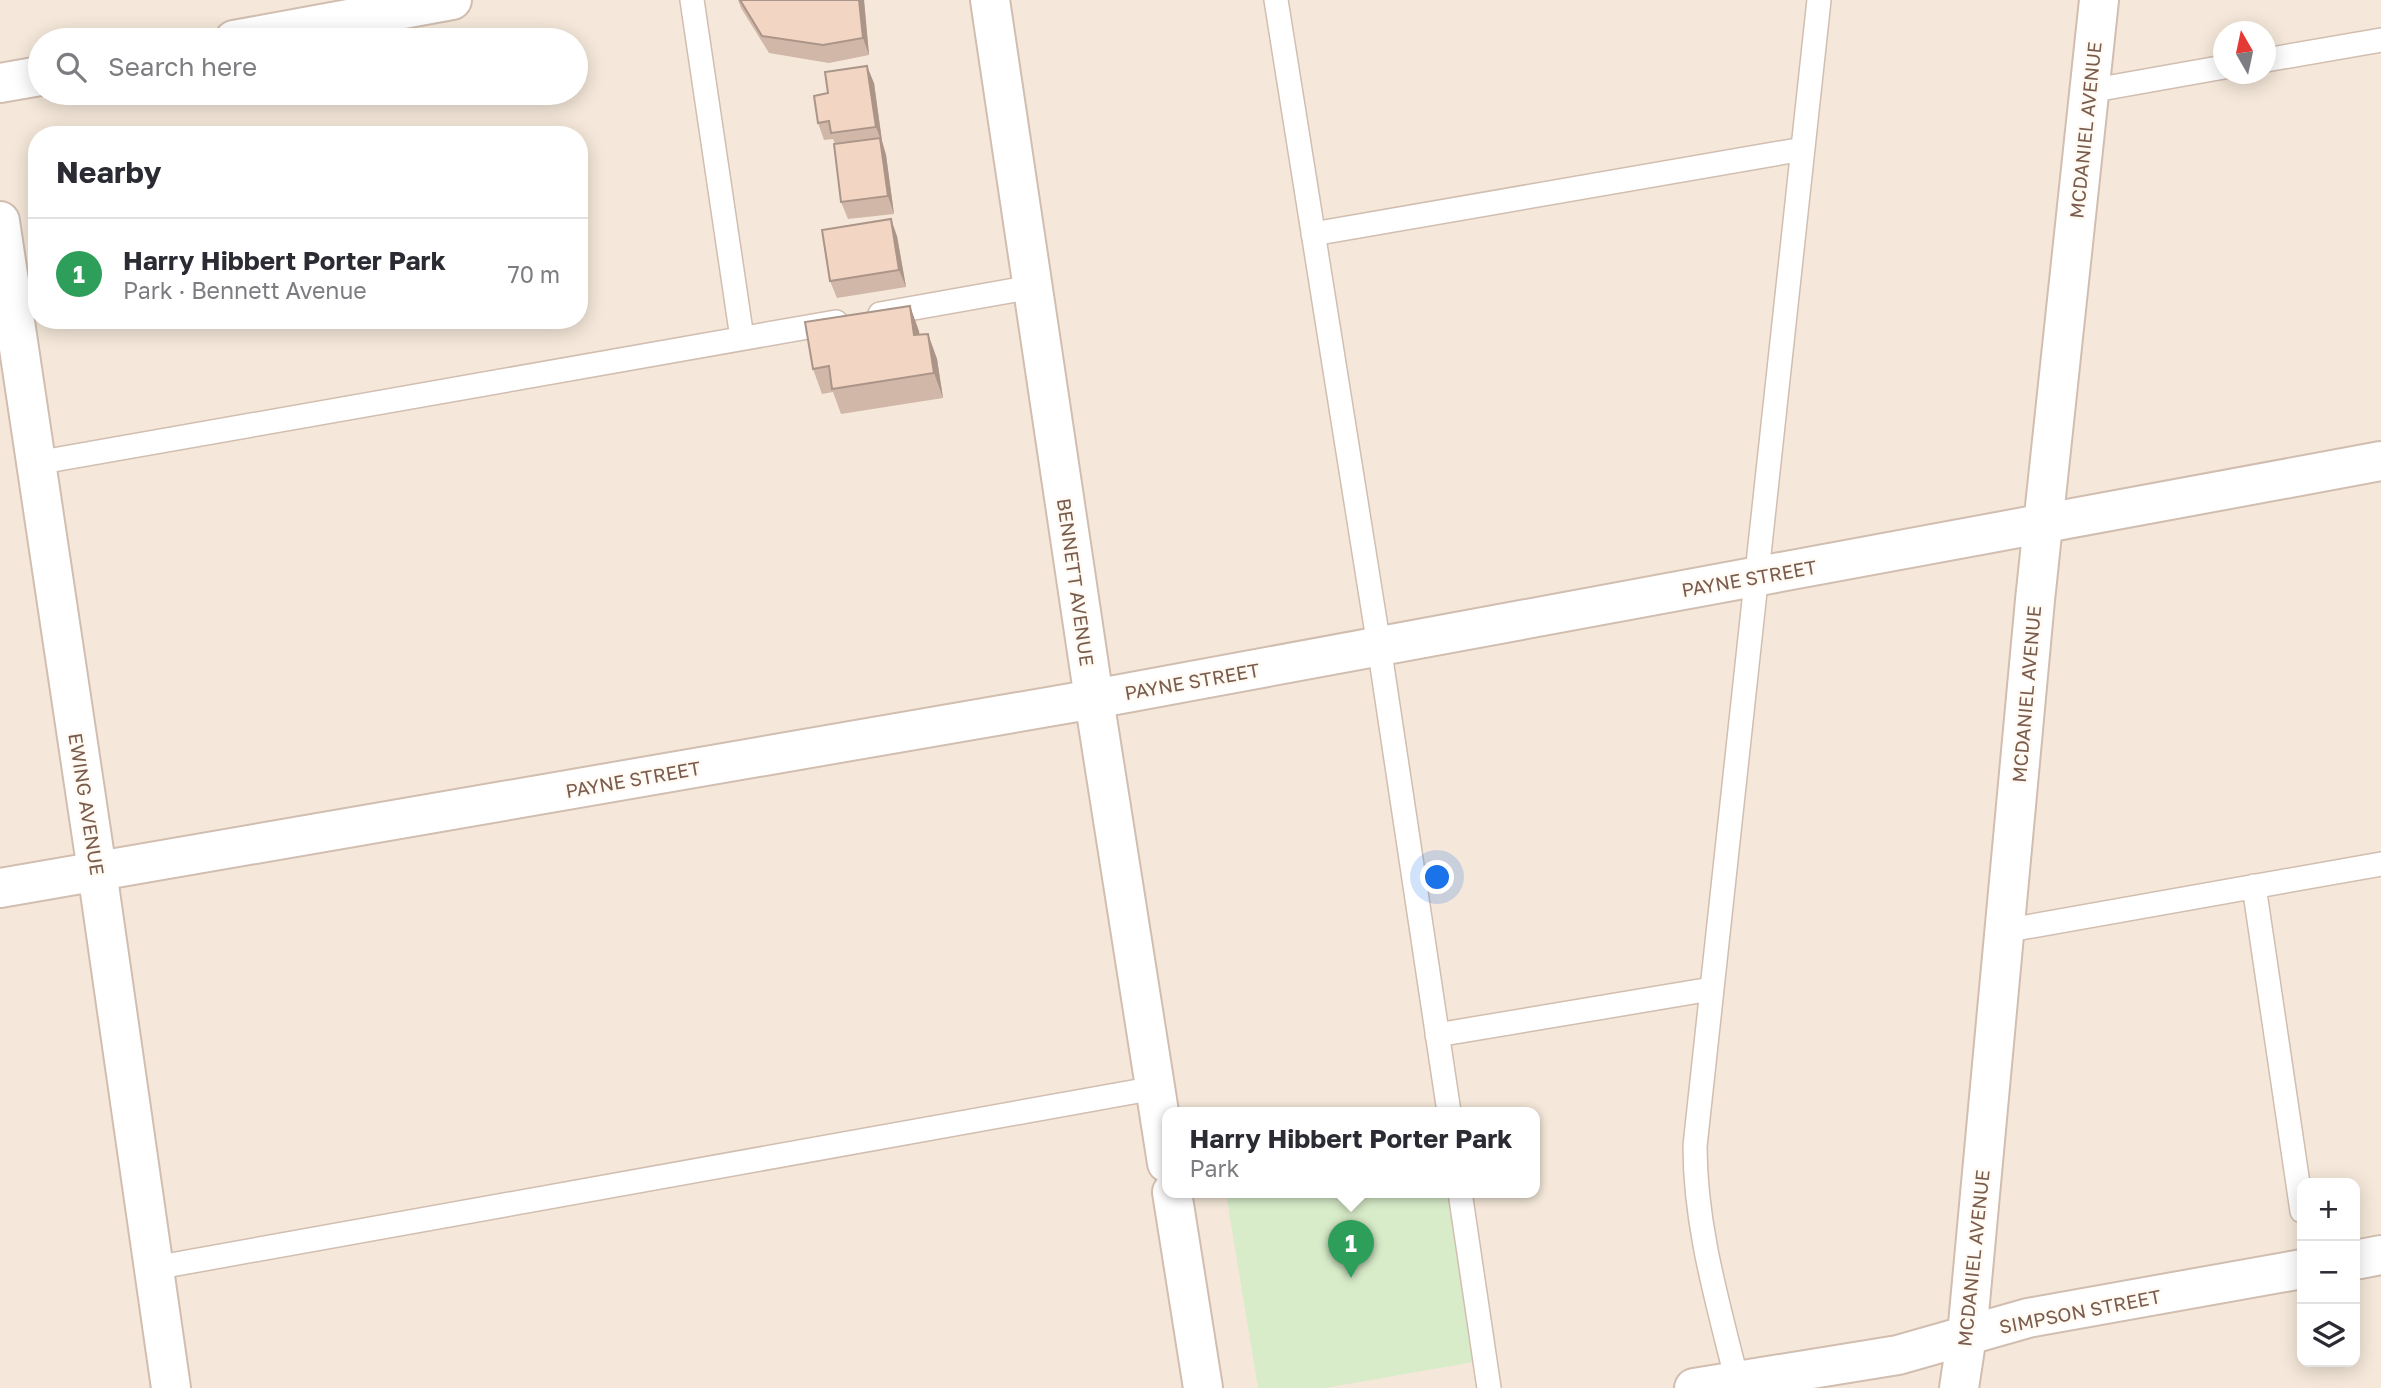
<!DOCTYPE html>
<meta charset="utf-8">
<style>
:root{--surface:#fff;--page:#f2f2f3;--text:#2b2b33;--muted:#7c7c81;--line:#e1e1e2;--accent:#e76f51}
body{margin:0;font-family:"Golos Text",sans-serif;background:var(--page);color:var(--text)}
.controls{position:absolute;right:21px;bottom:21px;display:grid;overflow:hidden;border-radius:14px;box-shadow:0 4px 18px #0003}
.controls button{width:63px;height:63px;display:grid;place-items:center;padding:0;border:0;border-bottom:2px solid var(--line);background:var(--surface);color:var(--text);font:35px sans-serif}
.compass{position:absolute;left:2213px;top:21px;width:63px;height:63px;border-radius:50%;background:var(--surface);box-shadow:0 4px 18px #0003;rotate:351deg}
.you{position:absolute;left:1438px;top:878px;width:24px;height:24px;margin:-18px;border:5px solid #fff;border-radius:50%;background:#1a73e8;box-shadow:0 0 0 10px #1a73e833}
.badge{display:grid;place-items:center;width:46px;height:46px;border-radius:50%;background:var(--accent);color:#fff;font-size:23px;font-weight:700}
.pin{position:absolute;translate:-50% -58px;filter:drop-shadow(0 2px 4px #0008)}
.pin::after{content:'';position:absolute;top:37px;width:24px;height:21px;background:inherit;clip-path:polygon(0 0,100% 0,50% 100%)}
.popup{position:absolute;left:1162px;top:1107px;width:378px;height:91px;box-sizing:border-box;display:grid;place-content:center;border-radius:14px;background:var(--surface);filter:drop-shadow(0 2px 5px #0005);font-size:23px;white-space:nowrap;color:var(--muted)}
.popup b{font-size:26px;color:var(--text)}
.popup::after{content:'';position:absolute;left:50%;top:100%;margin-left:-14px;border:14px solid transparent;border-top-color:var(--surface)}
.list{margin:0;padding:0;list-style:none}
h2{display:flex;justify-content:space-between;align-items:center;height:91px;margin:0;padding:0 28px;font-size:30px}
h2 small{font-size:23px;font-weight:400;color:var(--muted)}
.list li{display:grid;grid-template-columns:46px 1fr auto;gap:21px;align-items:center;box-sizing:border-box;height:112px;padding:0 28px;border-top:2px solid var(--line)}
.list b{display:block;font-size:26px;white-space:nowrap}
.list p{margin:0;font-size:23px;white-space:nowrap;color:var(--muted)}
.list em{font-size:23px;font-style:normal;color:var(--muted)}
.icon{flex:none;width:38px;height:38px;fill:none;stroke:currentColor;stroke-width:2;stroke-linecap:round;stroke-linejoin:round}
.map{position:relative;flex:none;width:2381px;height:1388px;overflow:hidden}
.search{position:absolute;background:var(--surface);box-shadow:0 4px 18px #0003;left:28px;top:28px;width:560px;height:77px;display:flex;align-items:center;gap:18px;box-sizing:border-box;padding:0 24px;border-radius:38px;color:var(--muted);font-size:26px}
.panel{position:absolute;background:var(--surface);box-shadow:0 4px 18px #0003;left:28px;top:126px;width:560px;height:203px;border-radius:28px}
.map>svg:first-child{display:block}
.residential{fill:#f5e8da;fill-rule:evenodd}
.green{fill:#d8ecc9}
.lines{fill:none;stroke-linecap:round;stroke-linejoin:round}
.lane-casing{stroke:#d1beb0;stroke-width:26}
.street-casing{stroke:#d1beb0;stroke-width:42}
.lane{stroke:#fff;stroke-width:23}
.street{stroke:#fff;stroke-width:38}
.wall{fill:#d1b7a8}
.shaded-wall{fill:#aa9588}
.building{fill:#f3d5c3;stroke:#aa9588;stroke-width:2}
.labels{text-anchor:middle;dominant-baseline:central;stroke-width:5;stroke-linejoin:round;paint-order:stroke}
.street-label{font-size:19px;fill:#7a5c4d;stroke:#fffaf3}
</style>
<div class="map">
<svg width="2381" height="1388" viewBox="0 0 2381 1388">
<rect width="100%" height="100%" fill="#fdf6ec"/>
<path class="residential" d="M0 0H2381V1388H0ZM2224 32H2266V74H2224ZM40 40H576V93H40ZM37 135H579V320H37ZM1167 1112H1535V1192H1167ZM2302 1183H2355V1362H2302Z"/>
<path class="green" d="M1237 1192H1450L1474 1362 1325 1388H1258L1226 1194Z"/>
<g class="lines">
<g class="lane-casing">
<path id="lane" d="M692 0 742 338
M1276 0 1379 646 1449 1112
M2266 60 2381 40
M2089 91 2224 67
M1313 234 1803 149
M880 314 1032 287
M36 463 836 322
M2254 886 2302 1211
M2004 931 2381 864
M1437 1035 1711 989
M1460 1192 1489 1388
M154 1268 1155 1088
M1737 1381C1718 1303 1695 1227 1695 1146L1819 0"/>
</g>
<g class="street-casing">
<path id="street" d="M990 0 1094 699 1167 1163
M234 40 452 0
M0 83 40 76
M0 221 97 871 171 1388
M0 888 1094 699 2381 461
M1172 1192 1203 1388
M2355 1260 2381 1255
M1694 1388 1898 1355 2028 1318 2302 1269
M1959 1388 1967 1335 2035 600 2099 0"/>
</g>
<use href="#lane" class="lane"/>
<use href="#street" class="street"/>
</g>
<path class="wall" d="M738 0H864L869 55 829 63 769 53 741 8Z
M874 83 882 141 886 155 894 214 848 219 841 202 835 144 833 139 824 140 818 123 828 93Z
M897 236 906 287 837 298 830 281Z
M910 306 919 335 928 334 937 359 943 398 841 414 833 392 822 394 813 369Z"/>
<path class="shaded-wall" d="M859 0H864L869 55 863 38Z
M867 66 874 83 882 141 886 155 894 214 888 196 881 140 876 127Z
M891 219 897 236 906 287 899 270Z
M910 306 919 331 923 360 914 335Z
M928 334 937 359 943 398 934 373Z"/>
<path class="building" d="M740 0H859L863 38 823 45 762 36Z
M867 66 876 127 831 133 829 121 818 123 814 96 828 93 825 72Z
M880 138 888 196 841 202 834 144Z
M891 219 899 270 830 281 822 230Z
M910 306 914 335 928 334 934 373 832 389 829 366 813 369 805 322Z"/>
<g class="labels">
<g class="street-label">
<text transform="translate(2085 130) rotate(-84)">MCDANIEL AVENUE</text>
<text transform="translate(1749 578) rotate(-10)">PAYNE STREET</text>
<text transform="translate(1076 582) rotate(82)">BENNETT AVENUE</text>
<text transform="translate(1192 681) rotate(-10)">PAYNE STREET</text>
<text transform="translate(2026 694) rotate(-85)">MCDANIEL AVENUE</text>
<text transform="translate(633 779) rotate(-10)">PAYNE STREET</text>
<text transform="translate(87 804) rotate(81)">EWING AVENUE</text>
<text transform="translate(1973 1258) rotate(-84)">MCDANIEL AVENUE</text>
<text transform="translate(2080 1311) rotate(-11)">SIMPSON STREET</text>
</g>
</g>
</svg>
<div class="controls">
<button>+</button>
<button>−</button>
<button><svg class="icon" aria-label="layers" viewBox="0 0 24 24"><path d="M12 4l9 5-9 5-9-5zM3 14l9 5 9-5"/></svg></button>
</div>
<svg class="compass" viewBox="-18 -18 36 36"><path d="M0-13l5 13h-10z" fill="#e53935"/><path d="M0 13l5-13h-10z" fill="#7c7c81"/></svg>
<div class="you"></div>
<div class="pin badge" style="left:1351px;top:1278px;background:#2e9e5b">1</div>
<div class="popup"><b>Harry Hibbert Porter Park</b>Park</div>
<div class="search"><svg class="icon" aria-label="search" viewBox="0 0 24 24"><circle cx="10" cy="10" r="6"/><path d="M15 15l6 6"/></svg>Search here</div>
<section class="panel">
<h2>Nearby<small></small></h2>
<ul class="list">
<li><span class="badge" style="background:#2e9e5b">1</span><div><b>Harry Hibbert Porter Park</b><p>Park · Bennett Avenue</p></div><em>70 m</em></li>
</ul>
</section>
</div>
